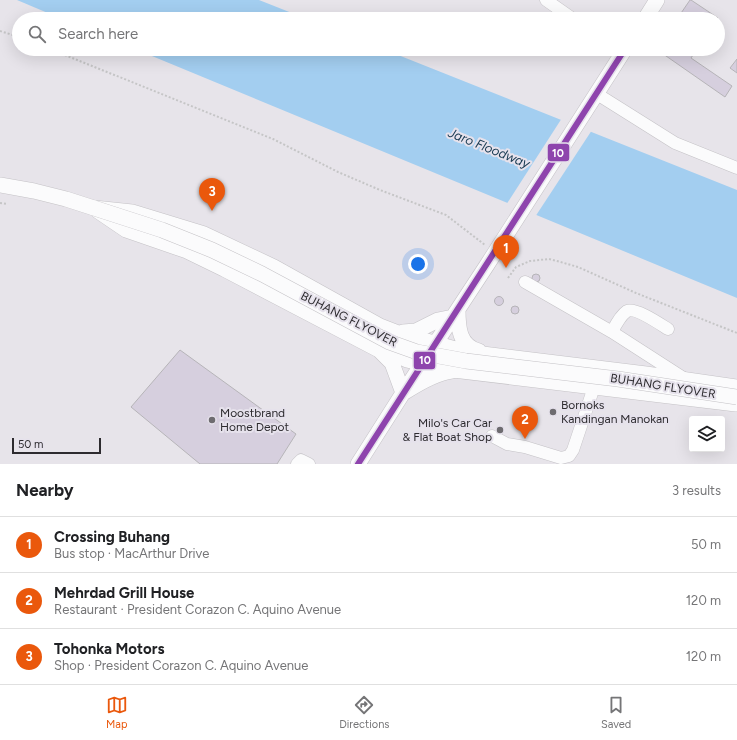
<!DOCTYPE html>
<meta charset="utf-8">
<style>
:root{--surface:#fff;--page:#f6f6f6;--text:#202124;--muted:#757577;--line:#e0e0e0;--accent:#ea580c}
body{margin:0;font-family:Figtree,sans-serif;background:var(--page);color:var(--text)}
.controls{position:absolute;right:12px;bottom:12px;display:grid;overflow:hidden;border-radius:4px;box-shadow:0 4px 16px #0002}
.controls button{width:36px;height:36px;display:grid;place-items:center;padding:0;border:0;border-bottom:1px solid var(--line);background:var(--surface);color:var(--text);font:20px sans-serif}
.scale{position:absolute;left:12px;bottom:10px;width:89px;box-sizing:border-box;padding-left:4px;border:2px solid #2d2b2f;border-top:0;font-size:11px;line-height:14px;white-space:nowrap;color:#2d2b2f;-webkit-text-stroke:3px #e6e2ec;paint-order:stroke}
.you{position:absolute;left:418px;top:264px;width:14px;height:14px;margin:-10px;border:3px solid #fff;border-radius:50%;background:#1a73e8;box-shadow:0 0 0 6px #1a73e833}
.badge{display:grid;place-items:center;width:26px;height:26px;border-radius:50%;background:var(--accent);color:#fff;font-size:13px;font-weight:700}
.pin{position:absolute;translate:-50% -33px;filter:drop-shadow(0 1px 2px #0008)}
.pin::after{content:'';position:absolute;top:21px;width:14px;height:12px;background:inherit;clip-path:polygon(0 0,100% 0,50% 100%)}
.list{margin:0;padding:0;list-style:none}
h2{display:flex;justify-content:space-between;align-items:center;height:52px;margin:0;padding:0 16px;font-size:17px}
h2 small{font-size:13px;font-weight:400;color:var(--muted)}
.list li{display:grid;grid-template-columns:26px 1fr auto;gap:12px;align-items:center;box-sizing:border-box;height:56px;padding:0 16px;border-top:1px solid var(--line)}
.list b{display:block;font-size:15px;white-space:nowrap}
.list p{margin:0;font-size:13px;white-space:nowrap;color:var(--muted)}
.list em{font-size:13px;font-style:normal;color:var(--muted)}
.icon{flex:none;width:22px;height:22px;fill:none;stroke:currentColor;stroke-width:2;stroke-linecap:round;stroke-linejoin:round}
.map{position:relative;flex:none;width:737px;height:464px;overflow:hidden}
.search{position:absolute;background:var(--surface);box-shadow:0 4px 16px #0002;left:12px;right:12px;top:12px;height:44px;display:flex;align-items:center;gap:10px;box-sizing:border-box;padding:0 14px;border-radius:22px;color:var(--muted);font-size:15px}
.sheet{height:220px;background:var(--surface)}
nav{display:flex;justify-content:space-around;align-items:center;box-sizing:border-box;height:56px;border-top:1px solid var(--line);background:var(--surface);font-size:11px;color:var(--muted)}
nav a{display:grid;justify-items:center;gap:2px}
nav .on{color:var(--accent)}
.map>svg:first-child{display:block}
.water{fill:#a3cef0}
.pier{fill:#e7e4ea}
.building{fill:#d6cfde;stroke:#b6b4b8}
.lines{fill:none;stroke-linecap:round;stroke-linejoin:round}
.minor-casing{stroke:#c4c2c6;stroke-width:13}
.major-casing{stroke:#c4c2c6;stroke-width:16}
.path{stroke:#c5c5c6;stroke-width:2;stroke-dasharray:2 2;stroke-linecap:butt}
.minor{stroke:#fbfbfc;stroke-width:12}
.major{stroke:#fbfbfc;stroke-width:15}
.major-bridge-casing{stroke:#c4c2c6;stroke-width:16;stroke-linecap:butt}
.major-bridge{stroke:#fbfbfc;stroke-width:15}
.bus-1-casing{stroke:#e6e2ec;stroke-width:9}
.bus-1{stroke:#8e44ad;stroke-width:6}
.poi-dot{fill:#6e6c70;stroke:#e6e2ec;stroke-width:1.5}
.labels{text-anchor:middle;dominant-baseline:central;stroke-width:4;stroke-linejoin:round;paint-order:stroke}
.street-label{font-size:12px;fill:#2d2b2f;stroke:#e6e2ec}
.poi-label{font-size:12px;fill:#2d2b2f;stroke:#e6e2ec;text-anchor:start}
.water-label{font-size:13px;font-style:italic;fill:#163850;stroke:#e6e2ec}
.line-badge{stroke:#e6e2ec;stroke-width:1.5}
.badge-label{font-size:11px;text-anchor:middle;font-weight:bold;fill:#fff}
</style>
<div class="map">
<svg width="737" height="464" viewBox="0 0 737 464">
<rect width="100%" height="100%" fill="#e7e4ea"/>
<path class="water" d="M17 0H259L307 19H62Z
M135 49H383L737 190V298Z"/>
<path class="pier" d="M562 118 592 130 535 217 506 205Z"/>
<path class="building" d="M690 0H691L718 18 677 19Z
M656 49H697L691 58 732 86 725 97Z
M737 59V73L730 68Z
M532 278a4 4 0 1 1 8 0a4 4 0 1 1-8 0Z
M494.5 301a4.5 4.5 0 1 1 9 0a4.5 4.5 0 1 1-9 0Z
M511 310a4 4 0 1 1 8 0a4 4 0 1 1-8 0Z
M180 350 296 434 277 464H200L131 407Z"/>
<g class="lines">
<g class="minor-casing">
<path id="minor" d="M546 0 573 19
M597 94 675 143 737 168
M525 282 612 332
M668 329C660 324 635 307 627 311 621 315 615 326 612 332L685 379
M492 436 507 444 525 447 561 458 569 456 573 450 594 387
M297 464 301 460 309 464"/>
</g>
<g class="major-casing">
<path id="major" d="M645 19 657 0
M0 185 34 191 66 199 94 208 132 212 204 234 274 267 380 326 398 333 466 352 646 374 737 387
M98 211 126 230 187 251 224 269 377 349 390 352 407 360 445 369 736 404
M458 310C458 327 459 346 479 351
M403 332 416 331 438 320 453 317
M380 351 392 363 403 393
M405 392C419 383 436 373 452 371
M358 464 403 393 487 265 625 49"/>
</g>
<path class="path" d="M0 31 19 37
M50 49 273 139 338 172 380 190 446 215 485 245
M0 203 7 204
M508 278 516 267 530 261 549 259 557 261 578 267 636 293 737 333"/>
<use href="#minor" class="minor"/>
<use href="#major" class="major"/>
<g class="major-bridge-casing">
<path id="major-bridge" d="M94 208 162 230 212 250 262 274 389 342 417 352 466 361 618 379 737 397"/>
</g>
<use href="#major-bridge" class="major-bridge"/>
<g class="bus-1-casing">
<path id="bus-1" d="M358 464 625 49"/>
</g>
<use href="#bus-1" class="bus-1"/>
</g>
<g class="poi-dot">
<circle cx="553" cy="412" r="4"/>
<circle cx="212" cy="420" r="4"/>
<circle cx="500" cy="430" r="4"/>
</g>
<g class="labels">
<g class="street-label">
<text transform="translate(349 319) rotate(27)">BUHANG FLYOVER</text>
<text transform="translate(663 386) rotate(9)">BUHANG FLYOVER</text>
</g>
<g class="poi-label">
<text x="561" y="405">Bornoks<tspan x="561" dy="14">Kandingan Manokan</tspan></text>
<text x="220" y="413">Moostbrand<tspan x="220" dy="14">Home Depot</tspan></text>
<text x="492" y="423" text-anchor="end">Milo's Car Car<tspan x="492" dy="14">&amp; Flat Boat Shop</tspan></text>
</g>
<g class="water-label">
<text transform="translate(489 148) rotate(22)">Jaro Floodway</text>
</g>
</g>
<g class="line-badge">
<rect x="547" y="143" width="23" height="19" rx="4" fill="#8e44ad"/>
<rect x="413" y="351" width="23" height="19" rx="4" fill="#8e44ad"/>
</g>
<g class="badge-label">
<text x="558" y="157">10</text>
<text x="425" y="364">10</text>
</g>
</svg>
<div class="controls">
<button><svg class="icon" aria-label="layers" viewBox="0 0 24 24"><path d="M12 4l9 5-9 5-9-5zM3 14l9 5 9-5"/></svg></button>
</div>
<div class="scale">50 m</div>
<div class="you"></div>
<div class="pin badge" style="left:506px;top:268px">1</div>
<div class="pin badge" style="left:525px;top:439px">2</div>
<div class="pin badge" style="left:212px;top:211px">3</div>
<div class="search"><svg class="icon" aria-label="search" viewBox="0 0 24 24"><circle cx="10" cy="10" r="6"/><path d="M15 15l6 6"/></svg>Search here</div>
</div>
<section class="sheet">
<h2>Nearby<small>3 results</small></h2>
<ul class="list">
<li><span class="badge">1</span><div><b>Crossing Buhang</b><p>Bus stop · MacArthur Drive</p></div><em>50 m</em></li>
<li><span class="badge">2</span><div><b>Mehrdad Grill House</b><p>Restaurant · President Corazon C. Aquino Avenue</p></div><em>120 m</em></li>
<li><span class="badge">3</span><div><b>Tohonka Motors</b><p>Shop · President Corazon C. Aquino Avenue</p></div><em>120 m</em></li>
</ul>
</section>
<nav>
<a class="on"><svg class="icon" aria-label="map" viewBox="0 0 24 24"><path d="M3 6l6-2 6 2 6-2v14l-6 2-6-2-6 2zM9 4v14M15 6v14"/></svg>Map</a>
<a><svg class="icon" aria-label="directions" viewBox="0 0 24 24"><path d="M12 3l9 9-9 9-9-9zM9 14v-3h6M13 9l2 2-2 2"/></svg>Directions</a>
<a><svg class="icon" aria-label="saved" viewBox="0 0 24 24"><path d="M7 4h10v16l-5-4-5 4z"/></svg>Saved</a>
</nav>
